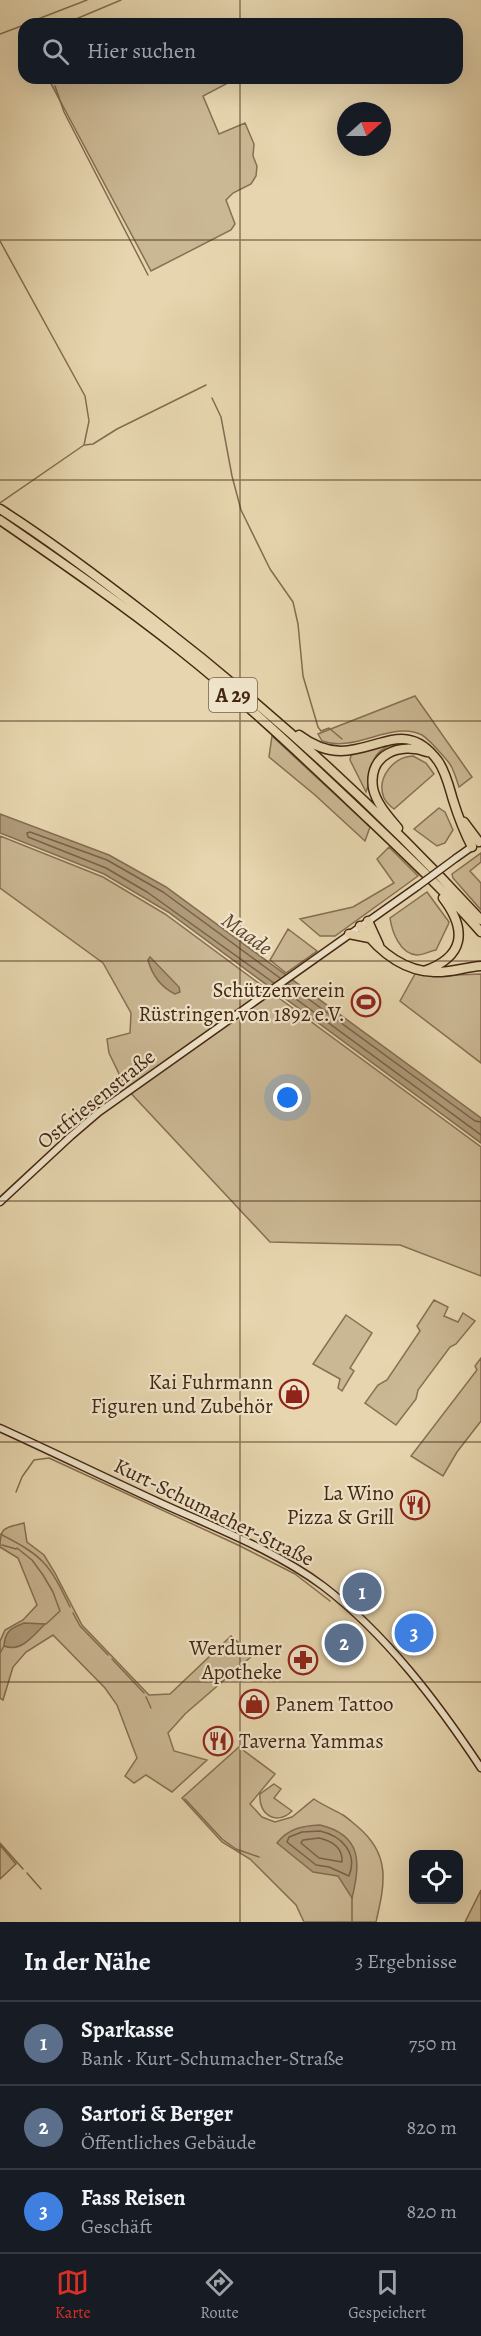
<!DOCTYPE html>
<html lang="de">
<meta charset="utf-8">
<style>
:root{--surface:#171b24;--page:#20242c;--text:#f1f3f6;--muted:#9ea1a6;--line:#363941;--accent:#d93025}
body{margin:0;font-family:Alegreya,serif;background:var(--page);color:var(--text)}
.controls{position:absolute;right:18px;bottom:18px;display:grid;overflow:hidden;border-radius:12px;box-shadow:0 6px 24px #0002}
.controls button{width:54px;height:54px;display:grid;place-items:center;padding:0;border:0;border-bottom:2px solid var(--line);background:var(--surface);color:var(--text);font:30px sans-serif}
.compass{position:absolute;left:337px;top:102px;width:54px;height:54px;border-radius:50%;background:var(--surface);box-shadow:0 6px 24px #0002;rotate:69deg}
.you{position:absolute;left:288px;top:1098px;width:21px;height:21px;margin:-15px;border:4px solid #fff;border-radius:50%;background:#1a73e8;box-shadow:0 0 0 9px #1a73e833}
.badge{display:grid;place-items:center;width:39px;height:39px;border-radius:50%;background:var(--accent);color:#fff;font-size:20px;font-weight:700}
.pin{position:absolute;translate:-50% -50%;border:3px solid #fff;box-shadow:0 2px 6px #0006}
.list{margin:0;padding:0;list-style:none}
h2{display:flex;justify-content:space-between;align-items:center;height:78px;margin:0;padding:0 24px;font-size:26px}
h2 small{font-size:20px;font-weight:400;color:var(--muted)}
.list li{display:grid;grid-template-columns:39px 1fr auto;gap:18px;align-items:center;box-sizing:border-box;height:84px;padding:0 24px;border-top:2px solid var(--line)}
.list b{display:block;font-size:22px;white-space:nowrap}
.list p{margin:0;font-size:20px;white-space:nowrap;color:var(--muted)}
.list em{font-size:20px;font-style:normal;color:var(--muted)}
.icon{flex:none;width:33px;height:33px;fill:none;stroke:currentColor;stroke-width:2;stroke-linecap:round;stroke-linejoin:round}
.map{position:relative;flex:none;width:481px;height:1922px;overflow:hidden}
.search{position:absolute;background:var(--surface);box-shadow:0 6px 24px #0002;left:18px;right:18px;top:18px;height:66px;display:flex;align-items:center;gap:15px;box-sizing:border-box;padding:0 21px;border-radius:18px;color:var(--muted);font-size:22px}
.sheet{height:330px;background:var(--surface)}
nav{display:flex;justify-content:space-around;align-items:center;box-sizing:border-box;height:84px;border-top:2px solid var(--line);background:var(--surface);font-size:16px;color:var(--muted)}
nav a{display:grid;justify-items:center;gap:3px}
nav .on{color:var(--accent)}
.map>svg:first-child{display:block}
.green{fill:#cab793;stroke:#876f52;stroke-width:1.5}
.water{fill:#af9a79;stroke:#846c50;stroke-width:1.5}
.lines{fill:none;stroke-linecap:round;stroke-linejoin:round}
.shore{stroke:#7a6046;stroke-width:1.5}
.stream{stroke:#846c50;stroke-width:1.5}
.secondary-casing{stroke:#442712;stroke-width:9}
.highway-casing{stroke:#442712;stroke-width:11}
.secondary{stroke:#efe4ca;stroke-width:6}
.highway{stroke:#e6d5ae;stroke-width:8}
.secondary-bridge-casing{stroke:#442712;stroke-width:9;stroke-linecap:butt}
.secondary-bridge{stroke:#efe4ca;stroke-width:6}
.grid{fill:none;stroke:#442712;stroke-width:1.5;stroke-opacity:0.55}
.labels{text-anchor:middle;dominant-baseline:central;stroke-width:4.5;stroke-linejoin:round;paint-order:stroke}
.shield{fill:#efe4ca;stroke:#776049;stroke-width:1.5}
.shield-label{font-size:20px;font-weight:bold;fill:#442712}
.poi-label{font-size:21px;fill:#442712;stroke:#efe4ca;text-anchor:end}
.street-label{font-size:21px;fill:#442712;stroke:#efe4ca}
.water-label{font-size:22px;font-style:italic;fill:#5f442c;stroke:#efe4ca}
</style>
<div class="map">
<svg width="481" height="1922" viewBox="0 0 481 1922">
<rect width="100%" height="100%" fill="#e6d5ae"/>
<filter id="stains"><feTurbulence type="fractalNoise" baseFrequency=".00333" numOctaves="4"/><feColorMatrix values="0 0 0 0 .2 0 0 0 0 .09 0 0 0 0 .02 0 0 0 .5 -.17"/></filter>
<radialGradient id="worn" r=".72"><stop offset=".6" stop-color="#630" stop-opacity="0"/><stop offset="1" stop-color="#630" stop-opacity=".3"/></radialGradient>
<path class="green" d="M52 78H226L228 83 203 96 219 134 245 123 254 144 253 156 257 166 256 176 251 184 233 193 226 200 235 224 231 230 151 271 49 80Z
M415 696 472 777 459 787C452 765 452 765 436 748 432 744 427 738 422 735 392 720 356 753 322 741L318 734Z
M272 736 370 827 365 841 315 795 269 757Z
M389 742 390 745C366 756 374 773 366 792L350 760 351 755Z
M413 756 426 763 434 774 394 809C390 806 386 802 384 798 376 778 393 757 413 756Z
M439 808 445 812 453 830 445 843 437 846 414 829Z
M0 836 103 877 165 914 481 1147V1276L400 1245 270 1242 126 1088 109 1053 107 1039 130 1033 131 1013 103 963 0 888Z
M389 847 418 876 335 936H320L300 919 353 907 394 883 377 859Z
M481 853V862L470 871 481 883V910L453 878 452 874Z
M427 892 449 922 448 925 436 950C430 951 423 955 417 955 400 954 392 932 390 918Z
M288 929 317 951 286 973 270 960Z
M415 974 429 976 481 974V1063L400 1001Z
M434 1300 448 1307 444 1316 458 1322 463 1313 475 1321 456 1344 450 1347 418 1390 416 1399 396 1425 365 1403 378 1385 387 1380 420 1331 417 1326Z
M346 1315 372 1333 350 1368 354 1371 342 1391 338 1388 340 1379 313 1364Z
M481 1358V1421L457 1452 443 1476 411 1456 477 1370 475 1366Z
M24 1523 27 1542 44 1555 55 1573 82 1625 149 1695 170 1694 231 1636 253 1655 185 1714 168 1733 174 1751 207 1760 172 1792 146 1775 134 1783 125 1776 137 1758 117 1705 105 1688 53 1635 26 1652 13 1667 3 1700 0 1698V1641L5 1630 23 1620 37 1605 18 1558 0 1547C0 1526 5 1528 24 1523Z
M239 1747 275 1774 250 1804 262 1817 275 1822 292 1817 314 1799C324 1806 333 1809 343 1815 348 1818 353 1823 358 1827 391 1855 385 1883 376 1922H304L296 1905 250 1859 222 1842 182 1798Z
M274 1784 281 1789 274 1798 292 1811C277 1826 258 1815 260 1794Z
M0 1845 16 1864 0 1879Z
M481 1890V1922H465Z"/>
<path class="water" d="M0 814 109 855 166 887 481 1118V1143L168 912 104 874 0 833Z
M150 957 179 987 180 992 175 994C161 987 152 975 148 960Z
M24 1623 45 1624C34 1635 21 1653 4 1646 5 1631 11 1628 24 1623Z
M320 1825C362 1835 361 1863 352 1898L338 1876 313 1872 277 1843C289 1828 302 1826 320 1825Z"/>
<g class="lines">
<path class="shore" d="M274 983 147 892 106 868 28 837 27 833 30 832 107 860 163 892 280 978
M288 984 475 1121 481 1122
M281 988 481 1135
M320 1831C342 1836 358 1853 349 1876L329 1867 316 1865 287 1842 289 1837 302 1832Z
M319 1838C332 1841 343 1847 342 1862L319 1858 301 1843 303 1840Z"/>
<path class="stream" d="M25 24 87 0
M64 24 121 0
M0 34 24 25
M55 86 64 112 148 275
M0 241 85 396 89 421 84 445 0 503
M212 398 221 417 232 476 241 510 270 569 293 602 298 624 303 676 318 727 321 731 329 728 342 739
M85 445 93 444 117 429 206 385
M16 1492 22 1477 34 1460 49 1458 238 1545 295 1574 330 1601
M0 1534C43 1556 49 1563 70 1607
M2 1545 16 1549
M17 1548 32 1560 43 1575 53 1592 60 1611 46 1624
M73 1613 80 1626 108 1655
M0 1653 4 1646
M112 1659 144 1693
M146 1697 151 1708
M185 1799 222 1839 236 1849 259 1857
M0 1843 23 1869
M27 1873 41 1889
M352 1898V1922"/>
<g class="secondary-casing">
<path id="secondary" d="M456 858 473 846
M0 1202 71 1136 99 1112 418 886
M0 1428C55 1453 110 1480 165 1505 218 1529 276 1551 323 1586 386 1634 438 1703 481 1768"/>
</g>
<g class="highway-casing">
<path id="highway" d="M0 509C52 542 102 580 151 618 269 709 380 810 481 920
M0 520C61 562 122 604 180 650 242 699 299 753 356 807 399 848 442 888 481 932
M299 735C311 744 325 751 341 751 380 750 407 719 438 761 446 772 449 787 453 800 458 816 464 832 472 847
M464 822 479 842
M398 828C388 816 376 803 373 788 368 754 400 742 427 752
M368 921 379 945
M360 926C378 950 403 971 434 972 450 973 465 967 481 966
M349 934 369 938
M424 971C464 957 468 931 443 898"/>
</g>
<use href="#secondary" class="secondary"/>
<use href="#highway" class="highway"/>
<g class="secondary-bridge-casing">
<path id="secondary-bridge" d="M418 886 456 858"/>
</g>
<use href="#secondary-bridge" class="secondary-bridge"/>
</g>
<path class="grid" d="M240 0V24M240 78V1922M0 240H481M0 480H481M0 721H481M0 961H481M0 1201H481M0 1442H481M0 1682H481"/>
<defs>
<g id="stadium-ring" transform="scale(1.5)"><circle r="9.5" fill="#efe4ca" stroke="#8f2418" stroke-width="1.5"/><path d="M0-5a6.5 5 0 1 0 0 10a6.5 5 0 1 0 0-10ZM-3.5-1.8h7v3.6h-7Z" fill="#8f2418"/></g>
<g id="shop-ring" transform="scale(1.5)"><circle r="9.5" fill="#efe4ca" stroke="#8f2418" stroke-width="1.5"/><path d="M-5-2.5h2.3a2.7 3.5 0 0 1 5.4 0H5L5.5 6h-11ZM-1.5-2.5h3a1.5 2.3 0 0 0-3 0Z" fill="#8f2418"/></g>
<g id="restaurant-ring" transform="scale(1.5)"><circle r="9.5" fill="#efe4ca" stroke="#8f2418" stroke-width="1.5"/><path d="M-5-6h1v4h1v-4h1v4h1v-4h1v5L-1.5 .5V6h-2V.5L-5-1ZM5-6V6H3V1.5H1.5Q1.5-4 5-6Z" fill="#8f2418"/></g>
<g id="pharmacy-ring" transform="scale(1.5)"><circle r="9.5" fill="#efe4ca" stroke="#8f2418" stroke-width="1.5"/><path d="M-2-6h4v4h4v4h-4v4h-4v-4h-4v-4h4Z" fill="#8f2418"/></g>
</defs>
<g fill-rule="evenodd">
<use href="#stadium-ring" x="366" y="1002"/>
<use href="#shop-ring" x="294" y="1394"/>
<use href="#restaurant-ring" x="415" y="1505"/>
<use href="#pharmacy-ring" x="303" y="1660"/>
<use href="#shop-ring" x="254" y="1704"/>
<use href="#restaurant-ring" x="218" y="1741"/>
</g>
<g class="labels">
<rect class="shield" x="209" y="678" width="48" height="34" rx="4.5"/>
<g class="shield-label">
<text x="233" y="695">A 29</text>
</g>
<g class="poi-label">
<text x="345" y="990">Schützenverein<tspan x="345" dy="24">Rüstringen von 1892 e.V.</tspan></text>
<text x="273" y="1382">Kai Fuhrmann<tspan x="273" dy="24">Figuren und Zubehör</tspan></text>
<text x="394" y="1493">La Wino<tspan x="394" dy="24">Pizza &amp; Grill</tspan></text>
<text x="282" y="1648">Werdumer<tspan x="282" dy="24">Apotheke</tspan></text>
<text x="275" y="1704" text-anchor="start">Panem Tattoo</text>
<text x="239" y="1741" text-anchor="start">Taverna Yammas</text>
</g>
<g class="street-label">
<text transform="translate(96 1099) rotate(-39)">Ostfriesenstraße</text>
<text transform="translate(214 1512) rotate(26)">Kurt-Schumacher-Straße</text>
</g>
<g class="water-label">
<text transform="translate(247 934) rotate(36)">Maade</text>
</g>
</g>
<rect width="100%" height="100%" filter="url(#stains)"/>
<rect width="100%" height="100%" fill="url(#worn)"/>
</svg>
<div class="controls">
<button><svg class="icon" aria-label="locate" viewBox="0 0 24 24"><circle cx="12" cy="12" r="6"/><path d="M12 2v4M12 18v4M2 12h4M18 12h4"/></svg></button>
</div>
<svg class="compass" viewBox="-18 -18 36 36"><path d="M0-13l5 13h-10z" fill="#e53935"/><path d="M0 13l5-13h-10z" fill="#9ea1a6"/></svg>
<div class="you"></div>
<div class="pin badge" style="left:362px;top:1592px;background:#5c6f8a">1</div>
<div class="pin badge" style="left:344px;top:1643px;background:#5c6f8a">2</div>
<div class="pin badge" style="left:414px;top:1633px;background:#3f7fe0">3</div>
<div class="search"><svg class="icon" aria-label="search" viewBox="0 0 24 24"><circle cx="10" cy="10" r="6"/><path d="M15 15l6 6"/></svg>Hier suchen</div>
</div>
<section class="sheet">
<h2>In der Nähe<small>3 Ergebnisse</small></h2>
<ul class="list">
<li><span class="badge" style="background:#5c6f8a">1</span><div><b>Sparkasse</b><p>Bank · Kurt-Schumacher-Straße</p></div><em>750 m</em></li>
<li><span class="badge" style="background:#5c6f8a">2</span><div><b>Sartori &amp; Berger</b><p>Öffentliches Gebäude</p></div><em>820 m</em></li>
<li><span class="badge" style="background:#3f7fe0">3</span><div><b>Fass Reisen</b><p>Geschäft</p></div><em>820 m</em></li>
</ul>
</section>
<nav>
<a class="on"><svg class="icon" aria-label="map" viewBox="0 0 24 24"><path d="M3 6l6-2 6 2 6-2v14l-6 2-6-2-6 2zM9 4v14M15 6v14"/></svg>Karte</a>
<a><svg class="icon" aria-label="directions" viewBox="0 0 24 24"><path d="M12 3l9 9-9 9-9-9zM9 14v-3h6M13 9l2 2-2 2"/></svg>Route</a>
<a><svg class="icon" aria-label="saved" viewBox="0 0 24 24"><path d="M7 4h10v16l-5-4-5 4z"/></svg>Gespeichert</a>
</nav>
